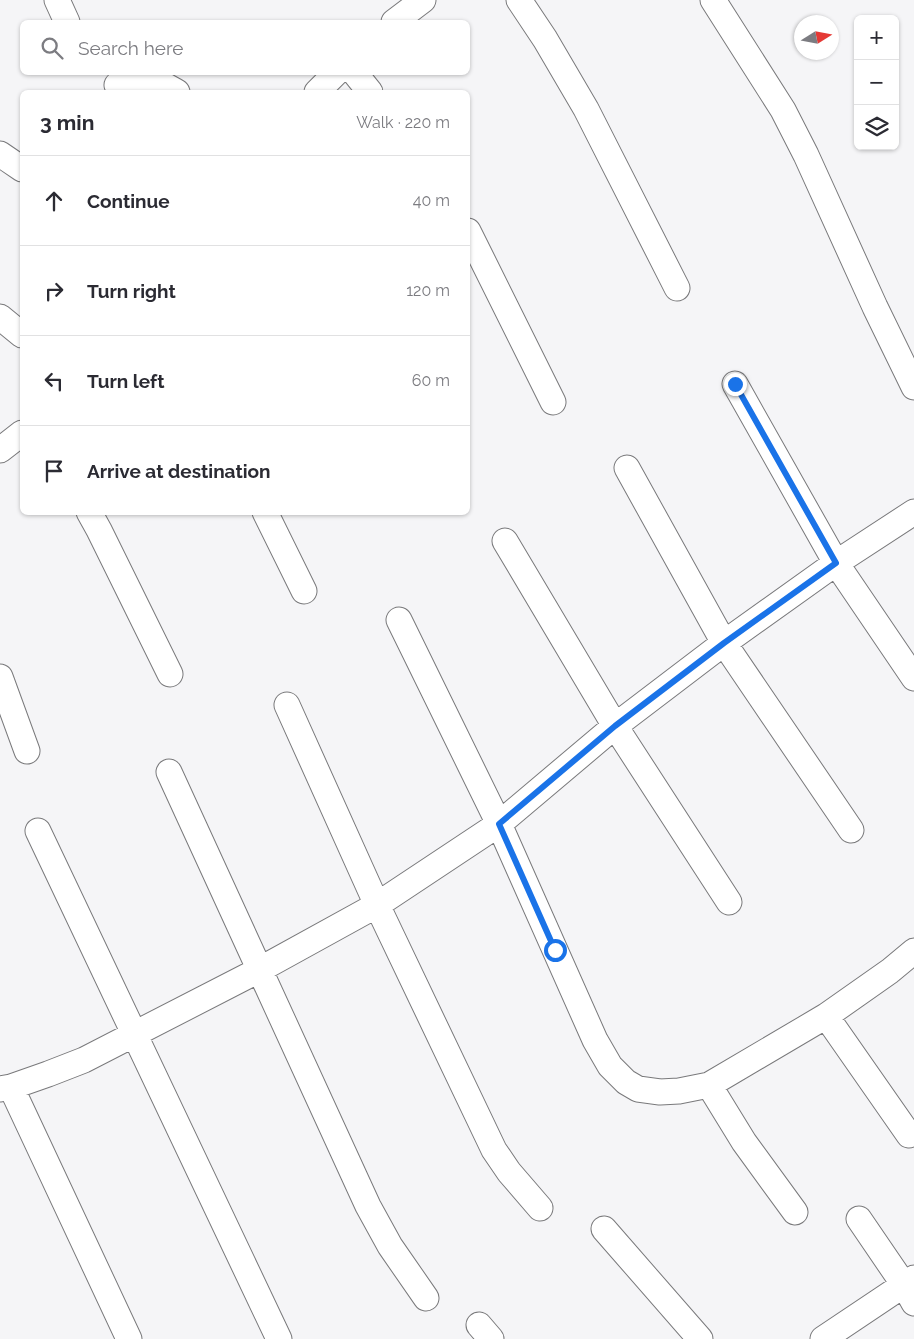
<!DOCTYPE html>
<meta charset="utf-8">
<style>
:root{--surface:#fff;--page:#f7f7f7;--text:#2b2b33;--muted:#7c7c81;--line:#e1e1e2}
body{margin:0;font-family:Raleway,sans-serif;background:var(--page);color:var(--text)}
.controls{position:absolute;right:15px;top:15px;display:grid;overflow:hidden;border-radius:8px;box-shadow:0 1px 4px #0004}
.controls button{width:45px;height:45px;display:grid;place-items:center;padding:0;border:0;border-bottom:1px solid var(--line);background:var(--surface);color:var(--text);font:25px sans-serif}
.compass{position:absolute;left:794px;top:15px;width:45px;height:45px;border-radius:50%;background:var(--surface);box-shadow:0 1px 4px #0004;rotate:79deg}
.stop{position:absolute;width:15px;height:15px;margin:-11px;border:4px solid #1a73e8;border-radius:50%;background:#fff}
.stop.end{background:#1a73e8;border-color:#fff;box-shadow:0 1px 5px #0008}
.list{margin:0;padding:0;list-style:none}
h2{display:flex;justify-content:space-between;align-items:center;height:65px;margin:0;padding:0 20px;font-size:21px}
h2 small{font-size:16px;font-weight:400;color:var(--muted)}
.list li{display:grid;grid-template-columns:32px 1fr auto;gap:15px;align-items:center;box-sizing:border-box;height:90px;padding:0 20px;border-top:1px solid var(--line)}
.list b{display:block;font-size:19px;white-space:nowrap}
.list em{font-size:16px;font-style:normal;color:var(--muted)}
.icon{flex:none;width:28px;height:28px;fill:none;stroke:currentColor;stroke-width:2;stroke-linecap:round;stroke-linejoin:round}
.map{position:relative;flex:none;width:914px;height:1339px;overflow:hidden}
.search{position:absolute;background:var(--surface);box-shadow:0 1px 4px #0004;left:20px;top:20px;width:450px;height:55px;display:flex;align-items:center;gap:12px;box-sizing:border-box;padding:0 18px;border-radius:8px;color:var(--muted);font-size:19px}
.panel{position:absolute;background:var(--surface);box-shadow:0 1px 4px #0004;left:20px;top:90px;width:450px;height:425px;border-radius:8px}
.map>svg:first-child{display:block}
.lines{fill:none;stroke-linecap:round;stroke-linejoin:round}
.street-casing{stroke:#79797b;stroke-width:27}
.street{stroke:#fff;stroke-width:25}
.route{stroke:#1a73e8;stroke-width:6}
</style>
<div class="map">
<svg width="914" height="1339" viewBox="0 0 914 1339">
<rect width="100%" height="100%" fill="#f5f5f7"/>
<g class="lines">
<g class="street-casing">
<path id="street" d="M57 0 67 22
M519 0 545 39 586 109 677 288
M713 0 783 110 806 155 875 307 914 387
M394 22 423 0
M354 72 370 92
M117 85C148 75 149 76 177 92
M317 92 337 72
M0 154 22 169
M468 231 553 402
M0 317 22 335
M735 384 836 563 914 678
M0 450 22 433
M627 468 724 643 851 830
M89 512 99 530 170 674
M265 512 304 591
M505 541 615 726 729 902
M399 620 499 824 595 1040 610 1066 626 1082 638 1089 660 1092 679 1091 709 1085 826 1016 890 971 914 951
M0 677 27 751
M287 705 377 905 494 1150 509 1172 540 1208
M169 772 368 1206 390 1246 426 1298
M38 831 279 1339
M826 1016 909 1135
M709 1085 744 1142 795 1212
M11 1087 129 1339
M0 1089 11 1087 48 1074 84 1060 259 970 377 905 499 824 615 726 724 643 836 563 914 512
M859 1219 904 1285 914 1303
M604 1229 700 1339
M479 1325 491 1339
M823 1339 914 1278"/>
</g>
<use href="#street" class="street"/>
</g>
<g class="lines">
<path class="route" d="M555 950 499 824 615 726 724 643 836 563 735 384"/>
</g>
</svg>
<div class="controls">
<button>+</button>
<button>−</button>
<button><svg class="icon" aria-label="layers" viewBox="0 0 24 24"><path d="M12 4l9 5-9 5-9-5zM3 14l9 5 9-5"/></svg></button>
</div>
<svg class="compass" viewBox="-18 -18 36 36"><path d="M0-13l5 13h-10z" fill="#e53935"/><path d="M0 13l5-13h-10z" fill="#7c7c81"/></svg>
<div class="stop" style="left:555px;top:950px"></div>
<div class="stop end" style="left:735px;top:384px"></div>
<div class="search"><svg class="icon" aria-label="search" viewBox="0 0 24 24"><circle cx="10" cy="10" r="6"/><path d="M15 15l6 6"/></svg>Search here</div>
<section class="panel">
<h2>3 min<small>Walk · 220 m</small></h2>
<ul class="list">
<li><svg class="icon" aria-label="ahead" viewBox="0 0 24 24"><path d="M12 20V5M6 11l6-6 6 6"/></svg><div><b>Continue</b></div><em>40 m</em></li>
<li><svg class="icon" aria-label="right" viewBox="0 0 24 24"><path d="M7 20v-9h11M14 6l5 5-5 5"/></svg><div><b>Turn right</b></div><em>120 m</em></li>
<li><svg class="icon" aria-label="left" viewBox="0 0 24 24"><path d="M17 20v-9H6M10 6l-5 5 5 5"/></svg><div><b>Turn left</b></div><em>60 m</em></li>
<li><svg class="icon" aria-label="arrive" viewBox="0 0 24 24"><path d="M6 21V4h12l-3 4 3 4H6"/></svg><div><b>Arrive at destination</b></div></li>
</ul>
</section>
</div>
